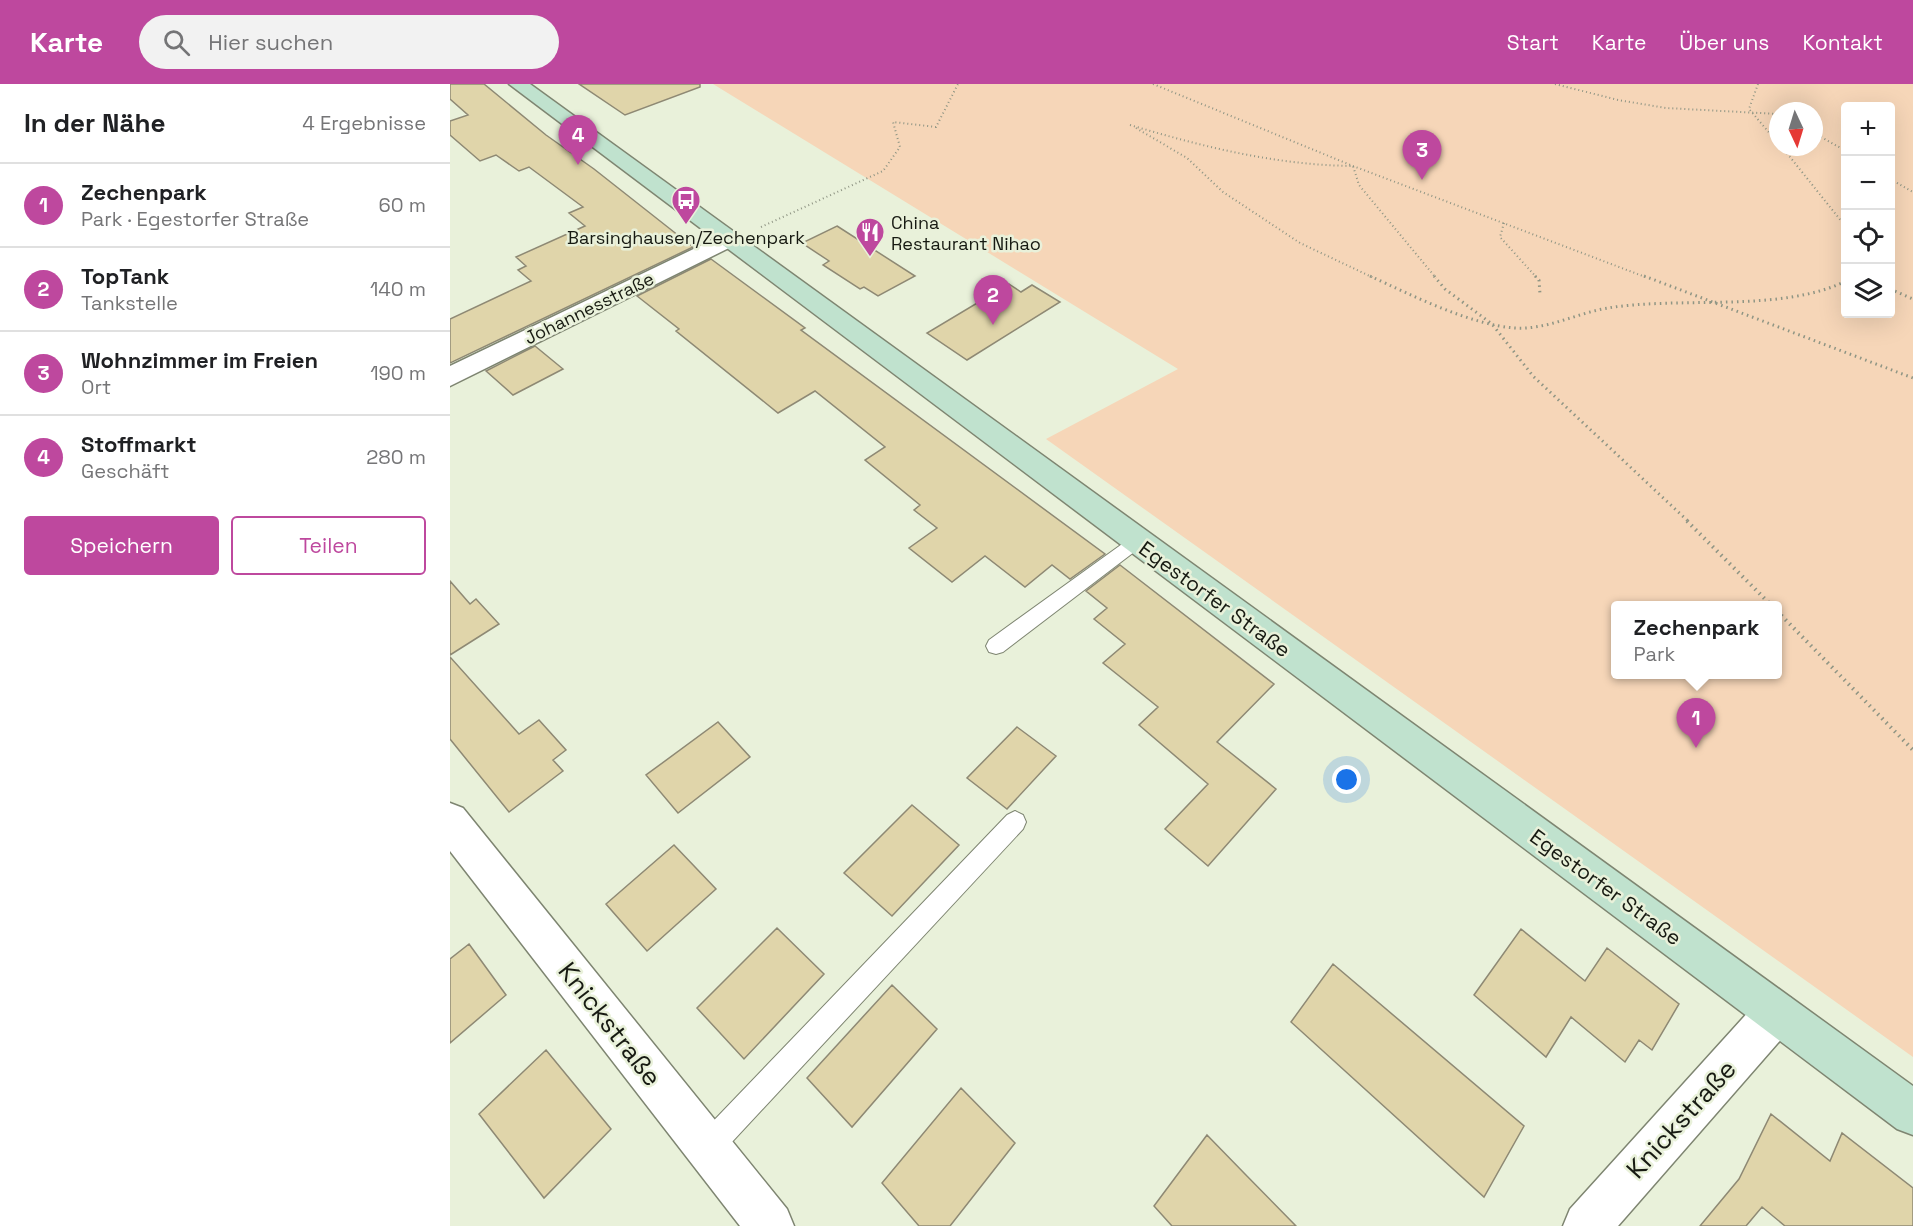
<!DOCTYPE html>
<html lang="de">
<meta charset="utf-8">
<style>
:root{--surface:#fff;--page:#f2f2f2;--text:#202124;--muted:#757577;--line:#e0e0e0;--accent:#be489e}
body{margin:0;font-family:"Space Grotesk",sans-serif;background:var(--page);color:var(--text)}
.controls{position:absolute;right:18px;top:18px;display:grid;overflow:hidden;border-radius:6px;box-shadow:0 6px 24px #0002}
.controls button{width:54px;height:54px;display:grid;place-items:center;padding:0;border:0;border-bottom:2px solid var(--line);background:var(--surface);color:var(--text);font:30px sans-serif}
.compass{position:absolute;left:1319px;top:18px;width:54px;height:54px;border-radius:50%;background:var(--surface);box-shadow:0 6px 24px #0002;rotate:176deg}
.you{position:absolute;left:897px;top:696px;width:21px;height:21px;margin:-15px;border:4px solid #fff;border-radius:50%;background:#1a73e8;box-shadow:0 0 0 9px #1a73e833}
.badge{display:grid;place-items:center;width:39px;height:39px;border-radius:50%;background:var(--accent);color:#fff;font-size:20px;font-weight:700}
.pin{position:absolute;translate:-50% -50px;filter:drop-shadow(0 2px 3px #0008)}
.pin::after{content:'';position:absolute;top:32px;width:21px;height:18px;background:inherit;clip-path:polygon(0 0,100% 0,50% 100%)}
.popup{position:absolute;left:1161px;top:517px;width:171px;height:78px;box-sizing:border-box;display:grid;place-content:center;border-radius:6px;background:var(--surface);filter:drop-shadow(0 2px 4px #0005);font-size:20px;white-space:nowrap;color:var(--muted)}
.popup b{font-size:22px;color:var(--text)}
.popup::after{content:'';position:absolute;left:50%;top:100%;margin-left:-12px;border:12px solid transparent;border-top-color:var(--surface)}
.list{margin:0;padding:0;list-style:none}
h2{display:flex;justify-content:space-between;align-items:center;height:78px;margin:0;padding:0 24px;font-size:26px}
h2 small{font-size:20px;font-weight:400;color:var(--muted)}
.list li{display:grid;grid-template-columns:39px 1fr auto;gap:18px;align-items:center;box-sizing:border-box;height:84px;padding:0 24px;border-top:2px solid var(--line)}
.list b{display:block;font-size:22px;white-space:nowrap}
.list p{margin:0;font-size:20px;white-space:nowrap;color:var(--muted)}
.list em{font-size:20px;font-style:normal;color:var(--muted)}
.actions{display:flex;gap:12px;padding:18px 24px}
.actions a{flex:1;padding:14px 0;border:2px solid var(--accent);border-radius:6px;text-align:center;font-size:21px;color:var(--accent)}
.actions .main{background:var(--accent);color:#fff}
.icon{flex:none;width:33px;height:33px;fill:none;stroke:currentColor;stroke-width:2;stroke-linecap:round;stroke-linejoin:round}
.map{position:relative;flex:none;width:1463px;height:1142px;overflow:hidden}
header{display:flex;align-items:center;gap:36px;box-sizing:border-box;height:84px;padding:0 30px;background:var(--accent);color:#fff}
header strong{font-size:28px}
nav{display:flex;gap:33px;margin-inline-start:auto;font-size:21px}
.search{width:420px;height:54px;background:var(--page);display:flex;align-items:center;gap:15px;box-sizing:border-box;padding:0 21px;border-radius:33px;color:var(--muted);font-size:22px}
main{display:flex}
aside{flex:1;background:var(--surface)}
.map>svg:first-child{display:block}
.green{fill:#f6d6b8;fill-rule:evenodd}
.building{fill:#e0d5aa;stroke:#8e8974;stroke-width:1.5}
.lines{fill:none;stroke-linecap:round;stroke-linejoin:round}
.service-casing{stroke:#7e8571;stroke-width:2}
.minor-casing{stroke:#7e8571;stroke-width:3}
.secondary-casing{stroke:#7e8571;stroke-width:3}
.path-far2{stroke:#8f9584;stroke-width:2;stroke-dasharray:1 3;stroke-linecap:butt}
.path-far1{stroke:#8f9584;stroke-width:3;stroke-dasharray:1.5 4;stroke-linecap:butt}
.path{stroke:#8f9584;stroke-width:4;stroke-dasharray:1.5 4.5;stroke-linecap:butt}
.service{fill:#fff;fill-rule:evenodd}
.minor{fill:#fff;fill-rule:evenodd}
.secondary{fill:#c0e2ce;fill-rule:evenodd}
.labels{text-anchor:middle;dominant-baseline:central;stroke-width:5;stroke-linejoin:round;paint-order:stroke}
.far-poi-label{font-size:18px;fill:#171a12;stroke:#e9f1da;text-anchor:start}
.far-street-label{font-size:18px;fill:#171a12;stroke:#e9f1da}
.street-label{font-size:21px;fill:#171a12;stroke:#e9f1da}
.near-street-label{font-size:26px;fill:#171a12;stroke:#e9f1da}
</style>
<header>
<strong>Karte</strong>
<div class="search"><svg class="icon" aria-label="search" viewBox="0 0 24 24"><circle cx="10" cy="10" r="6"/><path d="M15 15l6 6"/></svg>Hier suchen</div>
<nav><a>Start</a><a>Karte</a><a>Über uns</a><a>Kontakt</a></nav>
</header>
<main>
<aside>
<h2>In der Nähe<small>4 Ergebnisse</small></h2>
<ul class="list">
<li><span class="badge">1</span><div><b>Zechenpark</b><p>Park · Egestorfer Straße</p></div><em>60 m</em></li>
<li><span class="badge">2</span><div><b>TopTank</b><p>Tankstelle</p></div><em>140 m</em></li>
<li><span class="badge">3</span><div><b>Wohnzimmer im Freien</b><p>Ort</p></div><em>190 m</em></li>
<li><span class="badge">4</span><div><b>Stoffmarkt</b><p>Geschäft</p></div><em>280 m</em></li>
</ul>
<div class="actions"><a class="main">Speichern</a><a>Teilen</a></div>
</aside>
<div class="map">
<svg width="1463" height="1142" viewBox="0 0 1463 1142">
<rect width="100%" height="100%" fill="#e9f1da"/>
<path class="green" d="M263 0H1463V973L596 355 728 285ZM1396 22H1440V230H1396ZM1328 27H1364V63H1328ZM1165 522H1327V590H1165Z"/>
<path class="building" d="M0 0H34L96 51 144 85 243 163 0 279V235L81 197 68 186 76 182 66 173 135 142 119 129 133 123 79 83 69 87 46 71 30 77 0 51V37L18 31 0 15Z
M129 0H250V3L175 31Z
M387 142 465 192 428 212 414 203 410 205 373 181 379 177 352 159Z
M261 175 355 244 351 246 655 470 620 495 602 481 575 503 535 472 502 498 459 464 487 444 464 426 470 421 415 376 435 363 365 307 328 329 226 247 229 245 187 212Z
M559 200 571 208 582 201 610 218 517 276 477 249Z
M85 262 113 285 63 311 36 287Z
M670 481 824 600 767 658 826 705 758 782 715 745 758 700 689 641 708 623 653 579 675 560 644 535 657 524 636 507Z
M0 497 20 520 26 515 49 540 0 571Z
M0 573 69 650 89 636 116 666 103 676 113 687 59 728 0 655Z
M268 638 300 673 228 729 196 691Z
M567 643 606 672 557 725 517 694Z
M462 721 509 761 442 832 394 789Z
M224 761 266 805 197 867 156 820Z
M327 844 374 890 294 975 247 924Z
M1071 845 1135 897 1157 864 1229 920 1202 966 1189 956 1175 978 1121 933 1096 973 1024 911Z
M19 860 56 911 0 959V875Z
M883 880 1074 1042 1034 1113 841 938Z
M442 901 487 945 402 1043 357 994Z
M96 966 161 1045 94 1114 29 1030Z
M511 1004 565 1059 500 1142H469L432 1099Z
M1321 1030 1380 1077 1392 1049 1463 1104V1142H1335L1312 1123 1296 1142H1250L1289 1095Z
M757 1051 794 1089 846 1142H722L704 1122Z"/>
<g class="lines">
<g class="service-casing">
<path id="service" d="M686 450 692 452 695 457 692 462 553 568 546 570 539 568 536 562 539 556Z
M565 727 573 731 576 738 573 745 268 1073 258 1076 248 1073 245 1063 248 1053 557 731Z"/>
</g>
<g class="minor-casing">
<path id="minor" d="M279 148 287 150 290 155 287 160 0 302V282Z
M0 719 13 724 337 1125 344 1142H290L0 767Z
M1326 908 1341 914 1347 929 1341 944 1168 1142H1113L1120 1125 1311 914Z"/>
</g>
<g class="secondary-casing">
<path id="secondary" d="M59 0H80L1463 1002V1051L1447 1045Z"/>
</g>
<path class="path-far2" d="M703 0 903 82 1198 194
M1105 0 1168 16 1216 24 1328 30
M1308 0 1299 25 1328 59
M680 41C754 63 825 81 903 82L909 101 986 194
M686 44 737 74 773 108 850 159 924 194
M1364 49 1396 67
M1332 63 1396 143
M1440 95 1463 108
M1054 139 1050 153 1087 194
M311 143 433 87 450 63 443 38 486 43 508 0"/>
<path class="path-far1" d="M920 192C961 211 1021 241 1065 244 1097 246 1127 229 1158 224 1231 212 1331 229 1396 197
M984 192 995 205 1042 240 1083 292 1239 438
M1085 192 1089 196 1090 210
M1194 192 1463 294
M1440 205 1463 215"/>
<path class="path" d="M1237 437 1322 522
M1327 527 1463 666"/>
<use href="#service" class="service"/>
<use href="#minor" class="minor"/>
<use href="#secondary" class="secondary"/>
</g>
<defs>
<g id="bus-pin" transform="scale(1.5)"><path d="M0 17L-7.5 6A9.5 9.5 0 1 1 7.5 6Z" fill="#be489e" stroke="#e9f1da"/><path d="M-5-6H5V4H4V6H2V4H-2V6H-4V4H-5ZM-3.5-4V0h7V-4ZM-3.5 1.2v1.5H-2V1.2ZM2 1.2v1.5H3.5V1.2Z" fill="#fff"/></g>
<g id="restaurant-pin" transform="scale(1.5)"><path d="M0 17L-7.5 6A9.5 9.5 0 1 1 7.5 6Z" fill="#be489e" stroke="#e9f1da"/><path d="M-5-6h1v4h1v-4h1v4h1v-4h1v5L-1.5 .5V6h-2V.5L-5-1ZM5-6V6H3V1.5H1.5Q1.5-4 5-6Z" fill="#fff"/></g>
</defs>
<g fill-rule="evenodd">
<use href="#bus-pin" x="236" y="116"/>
<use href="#restaurant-pin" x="420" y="148"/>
</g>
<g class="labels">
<g class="far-poi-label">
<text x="441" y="138">China<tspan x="441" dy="21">Restaurant Nihao</tspan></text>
<text x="236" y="153" text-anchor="middle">Barsinghausen/Zechenpark</text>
</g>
<g class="far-street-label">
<text transform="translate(139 224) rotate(-26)">Johannesstraße</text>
</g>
<g class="street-label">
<text transform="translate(765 515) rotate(36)">Egestorfer Straße</text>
<text transform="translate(1156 803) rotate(36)">Egestorfer Straße</text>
</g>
<g class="near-street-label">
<text transform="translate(160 940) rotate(52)">Knickstraße</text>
<text transform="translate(1231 1035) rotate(-48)">Knickstraße</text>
</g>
</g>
</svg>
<div class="controls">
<button>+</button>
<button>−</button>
<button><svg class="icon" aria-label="locate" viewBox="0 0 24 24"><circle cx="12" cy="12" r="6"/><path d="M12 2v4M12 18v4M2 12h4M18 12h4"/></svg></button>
<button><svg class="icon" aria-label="layers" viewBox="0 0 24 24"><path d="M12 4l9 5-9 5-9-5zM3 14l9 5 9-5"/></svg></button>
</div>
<svg class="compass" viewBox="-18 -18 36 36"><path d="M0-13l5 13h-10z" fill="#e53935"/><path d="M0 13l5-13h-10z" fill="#757577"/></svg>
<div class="you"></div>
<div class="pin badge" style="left:1246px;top:664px">1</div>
<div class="popup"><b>Zechenpark</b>Park</div>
<div class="pin badge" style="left:543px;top:241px">2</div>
<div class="pin badge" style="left:972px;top:96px">3</div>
<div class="pin badge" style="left:128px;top:81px">4</div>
</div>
</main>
